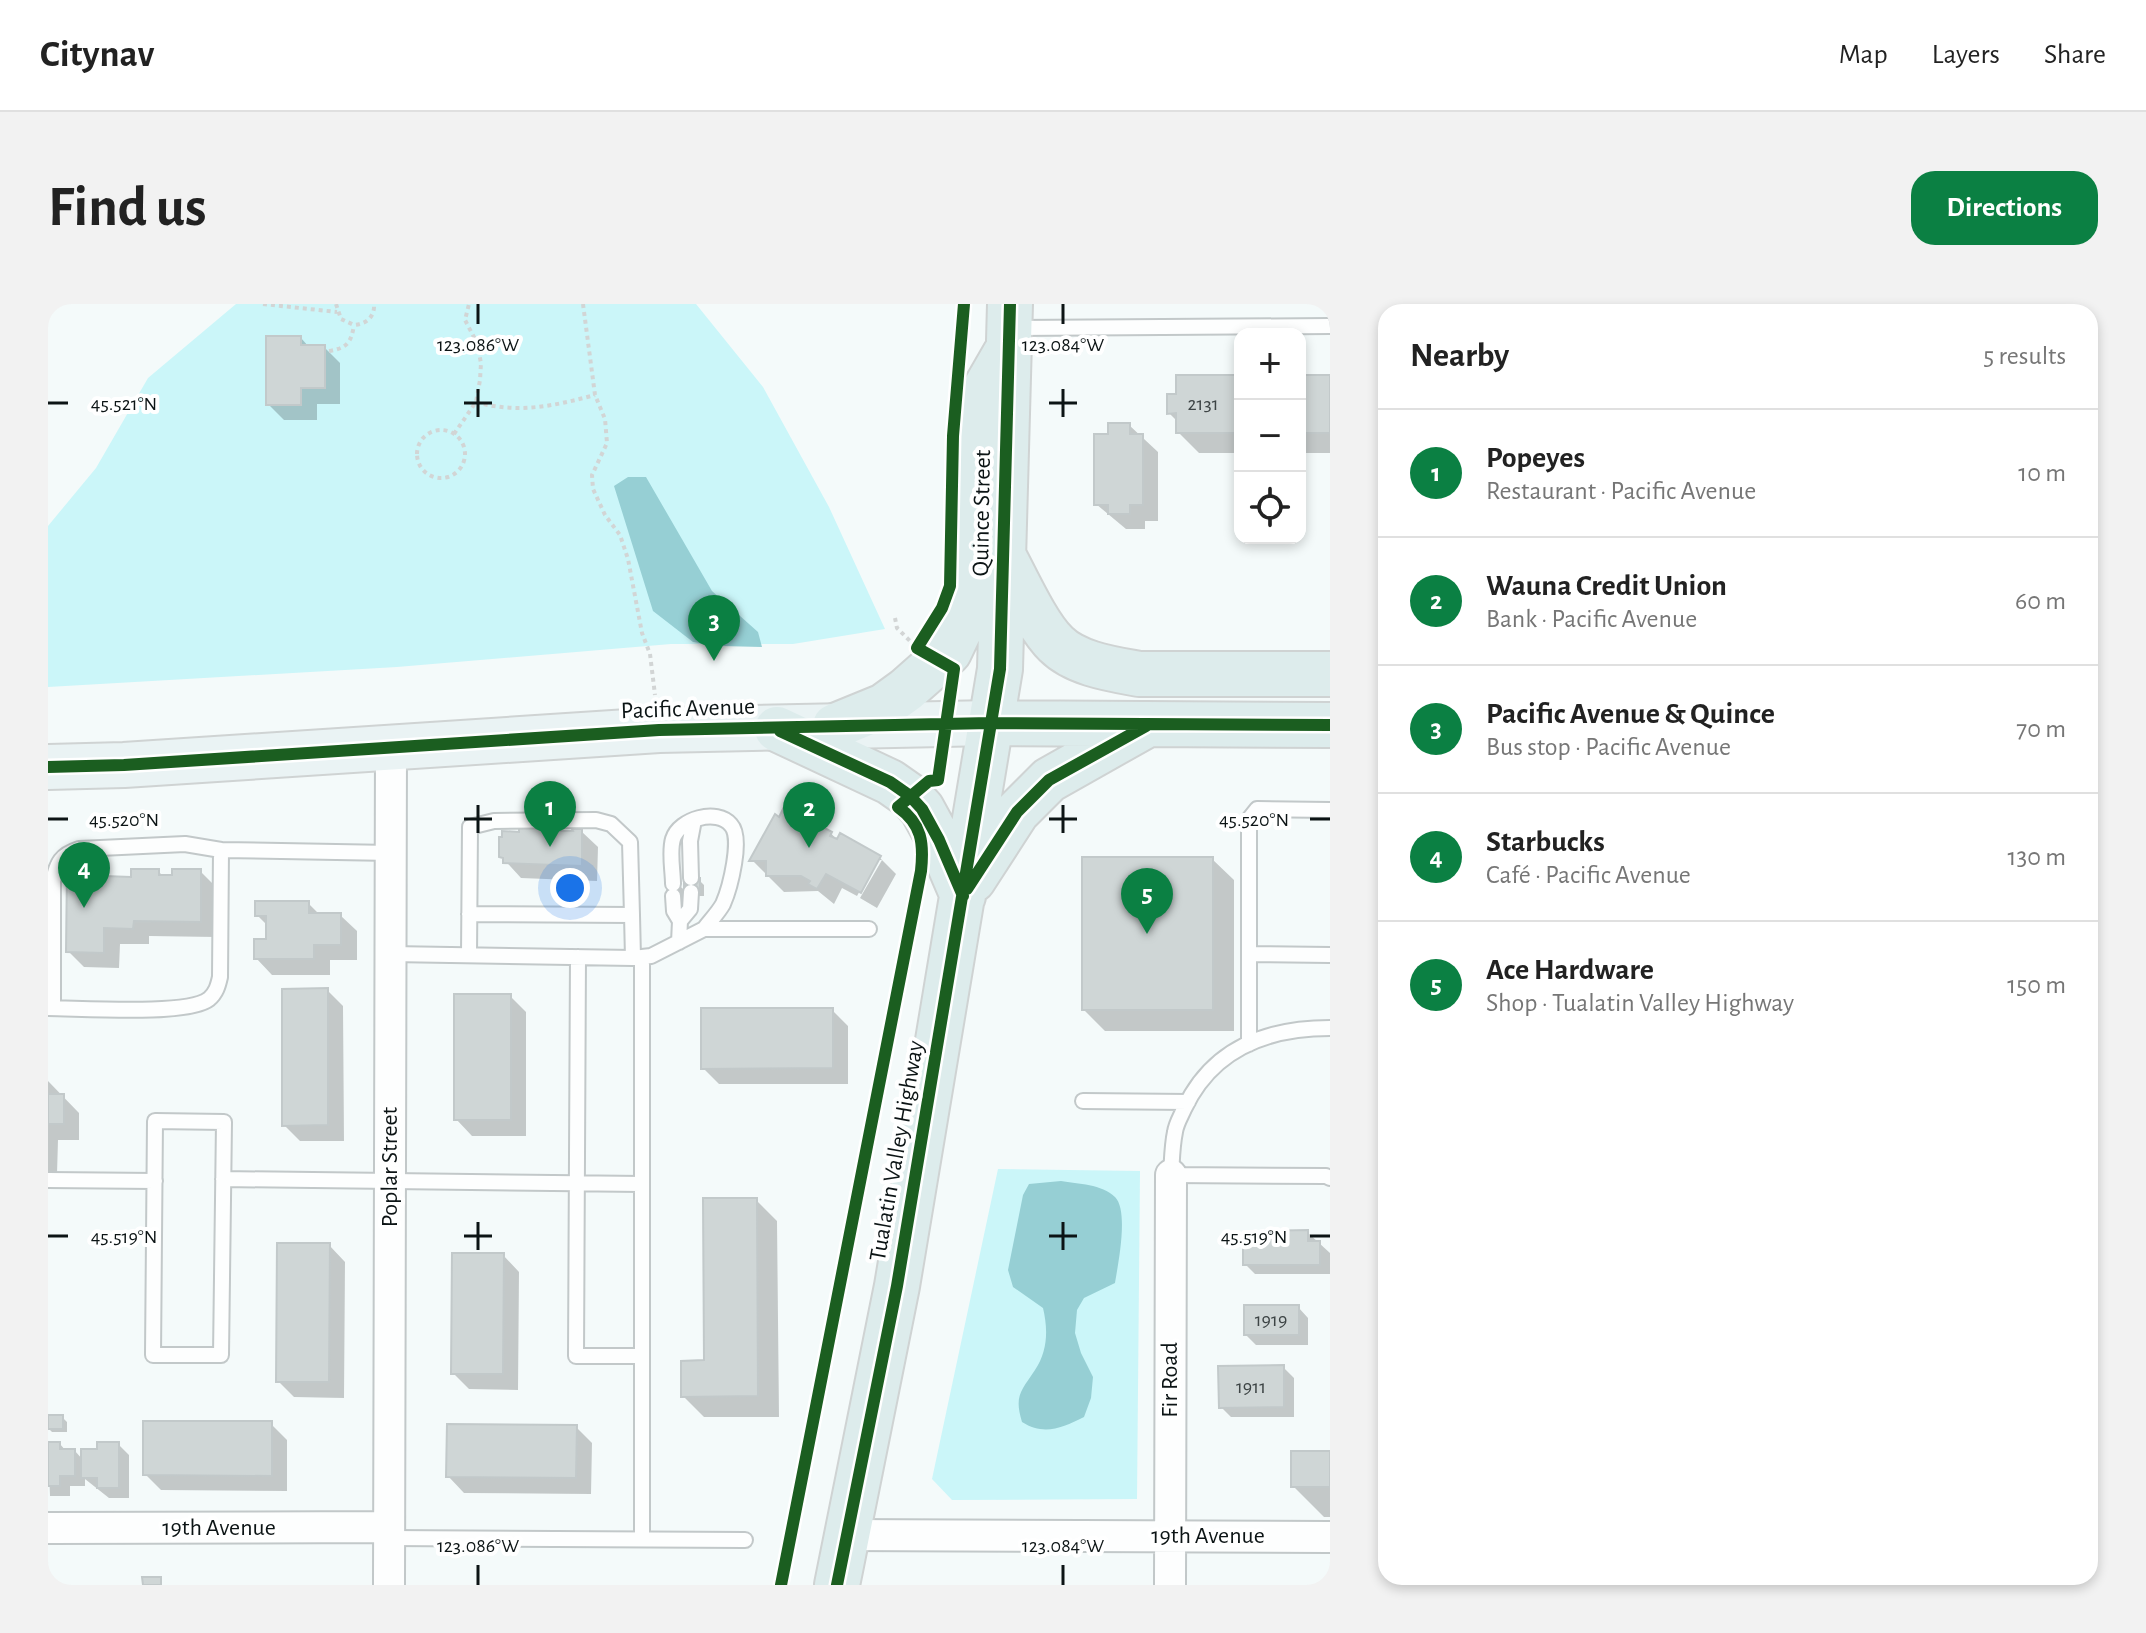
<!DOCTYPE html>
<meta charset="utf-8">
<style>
:root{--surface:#fff;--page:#f2f2f2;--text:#222;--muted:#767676;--line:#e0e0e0;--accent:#0b8043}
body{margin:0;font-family:"Alegreya Sans",sans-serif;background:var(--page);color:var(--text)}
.controls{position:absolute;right:24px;top:24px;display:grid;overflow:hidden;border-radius:16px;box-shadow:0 4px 12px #0003}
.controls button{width:72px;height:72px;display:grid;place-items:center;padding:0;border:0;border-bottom:2px solid var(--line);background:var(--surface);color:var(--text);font:40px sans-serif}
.you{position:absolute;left:522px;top:584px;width:28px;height:28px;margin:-20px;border:6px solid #fff;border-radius:50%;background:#1a73e8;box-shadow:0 0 0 12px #1a73e833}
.badge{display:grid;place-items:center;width:52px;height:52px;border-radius:50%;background:var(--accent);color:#fff;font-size:26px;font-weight:700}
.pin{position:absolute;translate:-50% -66px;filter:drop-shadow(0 2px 4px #0008)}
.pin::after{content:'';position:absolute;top:42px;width:28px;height:24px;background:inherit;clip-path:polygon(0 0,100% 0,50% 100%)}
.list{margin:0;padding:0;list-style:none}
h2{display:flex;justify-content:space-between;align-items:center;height:104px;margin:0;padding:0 32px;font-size:34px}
h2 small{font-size:26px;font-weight:400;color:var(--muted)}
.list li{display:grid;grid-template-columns:52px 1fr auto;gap:24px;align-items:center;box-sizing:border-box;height:128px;padding:0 32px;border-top:2px solid var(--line)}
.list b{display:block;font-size:30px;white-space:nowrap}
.list p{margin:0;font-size:26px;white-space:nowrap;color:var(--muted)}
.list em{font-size:26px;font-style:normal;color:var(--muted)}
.icon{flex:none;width:44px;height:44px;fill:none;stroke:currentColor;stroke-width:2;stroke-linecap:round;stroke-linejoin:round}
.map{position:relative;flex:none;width:1282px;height:1281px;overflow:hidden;border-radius:24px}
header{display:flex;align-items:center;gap:48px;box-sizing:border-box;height:112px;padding:0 40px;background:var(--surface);border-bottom:2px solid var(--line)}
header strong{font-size:38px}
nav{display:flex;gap:44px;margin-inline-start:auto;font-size:28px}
.intro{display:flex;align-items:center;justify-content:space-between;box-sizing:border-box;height:192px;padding:0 48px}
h1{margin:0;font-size:56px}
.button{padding:20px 36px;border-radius:24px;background:var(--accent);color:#fff;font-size:28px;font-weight:700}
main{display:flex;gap:48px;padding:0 48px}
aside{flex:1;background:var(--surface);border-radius:24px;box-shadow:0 4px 12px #0003}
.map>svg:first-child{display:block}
.green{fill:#cbf6f9}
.water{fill:#96cfd4}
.shadow{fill:#0003}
.building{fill:#cfd6d6;stroke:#c2c9ca;stroke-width:2}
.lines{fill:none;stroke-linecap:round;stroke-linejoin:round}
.lane-casing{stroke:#c2c8c9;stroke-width:18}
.street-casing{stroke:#c2c8c9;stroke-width:34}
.primary-casing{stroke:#cfd3d3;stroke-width:48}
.highway-casing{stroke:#cfd3d3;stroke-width:48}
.path{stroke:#d2d5d5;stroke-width:4;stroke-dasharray:4 4;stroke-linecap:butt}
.lane{stroke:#fdfefe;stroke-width:14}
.street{stroke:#fdfefe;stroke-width:30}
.primary{stroke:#eaf3f4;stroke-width:44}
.highway{stroke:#ddecec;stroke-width:44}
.cycleway-casing{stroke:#fff;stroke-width:17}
.cycleway{stroke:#1b5e20;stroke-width:12}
.ticks{fill:none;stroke:#0c1415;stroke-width:3}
.labels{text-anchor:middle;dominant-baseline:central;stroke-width:8;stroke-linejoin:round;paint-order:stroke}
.number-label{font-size:20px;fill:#3d4445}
.street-label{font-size:24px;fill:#0c1415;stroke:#fff}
.ticks-label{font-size:20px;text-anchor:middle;fill:#0c1415;stroke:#fff;stroke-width:8;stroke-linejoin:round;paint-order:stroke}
</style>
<header>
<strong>Citynav</strong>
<nav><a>Map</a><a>Layers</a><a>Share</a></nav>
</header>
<div class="intro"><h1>Find us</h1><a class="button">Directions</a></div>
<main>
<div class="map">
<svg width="1282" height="1281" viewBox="0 0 1282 1281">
<rect width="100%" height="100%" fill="#f4fafa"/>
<path class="green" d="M188 0H648L715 83 781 203 837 325 745 340H623L349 363 0 383V222L48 164 100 74Z
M950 865 1092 867 1089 1195 904 1196 884 1175Z"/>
<path class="water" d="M580 173H598L664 287 710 328 714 343 673 342 645 338 605 307 566 182Z
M1013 877C1030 880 1054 880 1067 893 1081 907 1070 960 1067 979L1036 994 1029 1006 1027 1029 1033 1049 1045 1073 1043 1094 1036 1113C1014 1124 996 1132 974 1118 966 1092 973 1087 987 1066 1000 1047 1000 1025 995 1004L965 983 960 966 975 891 981 880Z"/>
<path class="shadow" d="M253 34 261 43H276L292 59V100H269V116H236L220 100Z
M1192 73V149H1151L1130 128V118L1121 109Z
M1252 73H1282V149H1252Z
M1081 121 1110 148V217H1097V225H1078L1048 200 1062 132Z
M753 512 770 515 790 537 793 532 832 554 848 570 829 604 812 594 834 556H829L809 592 794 584 786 600 770 587 736 588 704 556Z
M505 525 508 529 533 527 550 543 549 577 473 574 453 552 473 530Z
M1164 555 1186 576V727H1057L1036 706Z
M55 567 63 575H85L110 567 116 573 152 567 168 583V633L101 632V640H72L71 664 36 663 20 647Z
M651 576 656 581V592H643Z
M619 582H632L636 586V596H624L619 591Z
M260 599 272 611H292L309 627V656H282V671H224L208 654 220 637V622L209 611Z
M279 686 295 702 296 837H252L236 821Z
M462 692 478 708V832H424L408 815Z
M784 706 800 722V780H671L655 764Z
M0 777 31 809V836H10L9 870H0Z
M708 896 729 917 731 1113H656L635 1092 658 1058Z
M1259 928 1282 949V970H1207L1197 960 1215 939Z
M281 941 297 958 296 1094 246 1093 230 1077Z
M455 951 471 968 470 1086 421 1085 405 1069Z
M1250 1003 1260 1014V1041H1208L1198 1031Z
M1235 1063 1246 1074V1113H1183L1173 1103Z
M0 1113H14L19 1118V1128H4L0 1124Z
M223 1120 239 1136V1187L113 1186 97 1170Z
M528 1123 544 1139 543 1190 416 1189 400 1172Z
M0 1140H12L18 1147H27L35 1156 70 1140 81 1151V1194H61L37 1175V1182H22V1192H2Z
M1282 1149V1213H1276L1245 1182Z"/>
<path class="building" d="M218 32H253V41H277V84H253V101H218Z
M1128 71H1192V129H1128V109L1119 110V90H1128Z
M1252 71H1282V129H1252Z
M1060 119H1082V130H1095V201H1082V210H1060V201H1046V130H1060Z
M737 501 752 510 755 504 771 513 767 519 784 528 782 532 789 535 792 529 833 552 813 589 778 570 769 585 760 580 762 577 753 572H718V557H701L727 510 731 513Z
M471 523H506V527H525L524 525H534V562L455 559V554L451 553V533H454V527L471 528Z
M1034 553H1165V706H1034Z
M19 565H56V572L83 573V565H111V571H124V565H153V618L86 617 85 625 56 624V649L18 648Z
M636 574H652V588H636Z
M207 597H261V609H293V641H266V655H206V635H218V612H207Z
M280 684V821L234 822V685Z
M406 690H463V816H406Z
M653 704H785V764L653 765Z
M0 790H16V820H0Z
M655 894H709L710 1092 633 1093V1057L656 1056Z
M1260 926V937H1272V961H1195V937H1213V927Z
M229 939H282L281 1078H228Z
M404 949H456L455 1070H403Z
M1196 1001H1251V1031H1196Z
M1236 1061V1103L1171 1104 1170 1062Z
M0 1111H15V1125H0Z
M95 1117H224V1172L95 1171Z
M399 1120 529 1121 528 1174 398 1173Z
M0 1138H12V1145H27V1172H12V1182H0Z
M49 1138H71V1184H49V1174H33V1145H49Z
M1243 1147H1282V1183H1243Z
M94 1273H113V1281H95Z"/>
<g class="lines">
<g class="lane-casing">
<path id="lane" d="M965 24 1282 22
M643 574 642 537 646 516
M625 580C625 567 621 548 625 535 631 515 669 504 683 521 695 534 682 584 675 600 670 609 662 617 656 625
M625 592 626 607 632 617 631 638
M421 610 584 611 585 654
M632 617 642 605 643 588
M343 650 585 654 603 652 656 625H821
M1201 650 1282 651
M421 651 422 523 446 517 548 516 563 520 582 538 584 611
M530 653 528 1052H594
M0 704C31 704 140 712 161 695 168 689 170 682 172 673L173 546 343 549
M5 704V577C9 558 13 551 31 545L137 540 173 546
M1282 724C1219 724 1164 745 1136 805 1133 812 1128 820 1127 828 1124 842 1124 857 1123 871L1278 872 1282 874
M1201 740V515L1209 505 1282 506
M1035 797 1140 798
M107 817 176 818 173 1051H105Z
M175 875 594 880
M0 876 107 877
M342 1234 697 1236
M594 1235V653"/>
</g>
<g class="street-casing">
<path id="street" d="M0 1224 341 1223
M798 1231 1282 1233
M341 1281 343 444
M1122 1281 1123 871"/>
</g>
<g class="primary-casing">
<path id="primary" d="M0 463 76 461 611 426 943 419"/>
</g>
<g class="highway-casing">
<path id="highway" d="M956 253C969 277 989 322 1008 340 1028 360 1064 365 1091 370H1282
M943 419 1282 421
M787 422 836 402 858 386 901 348 911 327 918 303 920 261 923 109 957 50
M729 425 842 478 862 492 874 505 891 536 915 592
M925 576 969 508 1001 476 1095 423
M789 1281 849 982 952 365 962 0"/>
</g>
<path class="path" d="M215 0 289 8
M288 0 293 15 306 21C318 20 327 13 326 0
M535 0 547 91 557 115 559 139 544 171 545 185 557 211 572 231 580 255 594 329 602 350 607 391
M281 47C299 44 303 39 306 21
M428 98C469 110 506 102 547 91
M369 150a24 24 0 1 1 48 0a24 24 0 1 1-48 0Z
M406 130 428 98 432 76 433 59 429 39 417 16 421 0
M847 314 849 324 863 338
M890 473 893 454"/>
<use href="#lane" class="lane"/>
<use href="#street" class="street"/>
<use href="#primary" class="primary"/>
<use href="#highway" class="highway"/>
<g class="cycleway-casing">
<path id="cycleway" d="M732 427 842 478 862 492 874 505 891 536 915 592
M0 463 76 461 611 426 943 419 1282 421
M919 585 969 508 1001 476 1098 422
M733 1281 873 567C876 539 874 520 850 503L881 477 890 476 906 365 869 344 894 304 902 282 905 132 916 0
M789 1281 849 982 952 365 962 0"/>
</g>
<use href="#cycleway" class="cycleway"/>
</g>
<path class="ticks" d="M430 0V20M1015 0V20M430 85V113M1015 85V113M0 99H20M416 99H444M1001 99H1029M430 501V529M1015 501V529M0 515H20M416 515H444M1001 515H1029M1262 515H1282M430 918V946M1015 918V946M0 932H20M416 932H444M1001 932H1029M1262 932H1282M430 1261V1281M1015 1261V1281"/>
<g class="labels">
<g class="number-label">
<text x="1155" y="100">2131</text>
<text x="1223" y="1016">1919</text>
<text x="1203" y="1083">1911</text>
</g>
<g class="street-label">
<text transform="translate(934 209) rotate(-89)">Quince Street</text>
<text transform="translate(640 405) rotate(-2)">Pacific Avenue</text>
<text transform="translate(849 847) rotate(-80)">Tualatin Valley Highway</text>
<text transform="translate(342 863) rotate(-90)">Poplar Street</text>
<text transform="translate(1122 1076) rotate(-90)">Fir Road</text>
<text x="171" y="1224">19th Avenue</text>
<text x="1160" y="1232">19th Avenue</text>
</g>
</g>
<g class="ticks-label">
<text x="430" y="47">123.086°W</text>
<text x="1015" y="47">123.084°W</text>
<text x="76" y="106">45.521°N</text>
<text x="76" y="522">45.520°N</text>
<text x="1206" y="522">45.520°N</text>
<text x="76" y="939">45.519°N</text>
<text x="1206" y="939">45.519°N</text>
<text x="430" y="1248">123.086°W</text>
<text x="1015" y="1248">123.084°W</text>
</g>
</svg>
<div class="controls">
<button>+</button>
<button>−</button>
<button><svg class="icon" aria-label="locate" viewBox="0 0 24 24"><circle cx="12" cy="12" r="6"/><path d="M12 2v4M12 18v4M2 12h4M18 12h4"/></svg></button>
</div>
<div class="you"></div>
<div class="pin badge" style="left:502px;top:543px">1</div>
<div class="pin badge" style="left:761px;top:544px">2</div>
<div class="pin badge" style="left:666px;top:357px">3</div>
<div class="pin badge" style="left:36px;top:604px">4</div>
<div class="pin badge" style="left:1099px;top:630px">5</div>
</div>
<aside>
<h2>Nearby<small>5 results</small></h2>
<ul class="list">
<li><span class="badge">1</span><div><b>Popeyes</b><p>Restaurant · Pacific Avenue</p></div><em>10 m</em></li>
<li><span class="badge">2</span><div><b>Wauna Credit Union</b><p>Bank · Pacific Avenue</p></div><em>60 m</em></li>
<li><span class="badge">3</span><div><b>Pacific Avenue &amp; Quince</b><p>Bus stop · Pacific Avenue</p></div><em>70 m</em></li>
<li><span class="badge">4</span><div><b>Starbucks</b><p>Café · Pacific Avenue</p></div><em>130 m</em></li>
<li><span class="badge">5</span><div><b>Ace Hardware</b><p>Shop · Tualatin Valley Highway</p></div><em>150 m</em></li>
</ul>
</aside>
</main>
